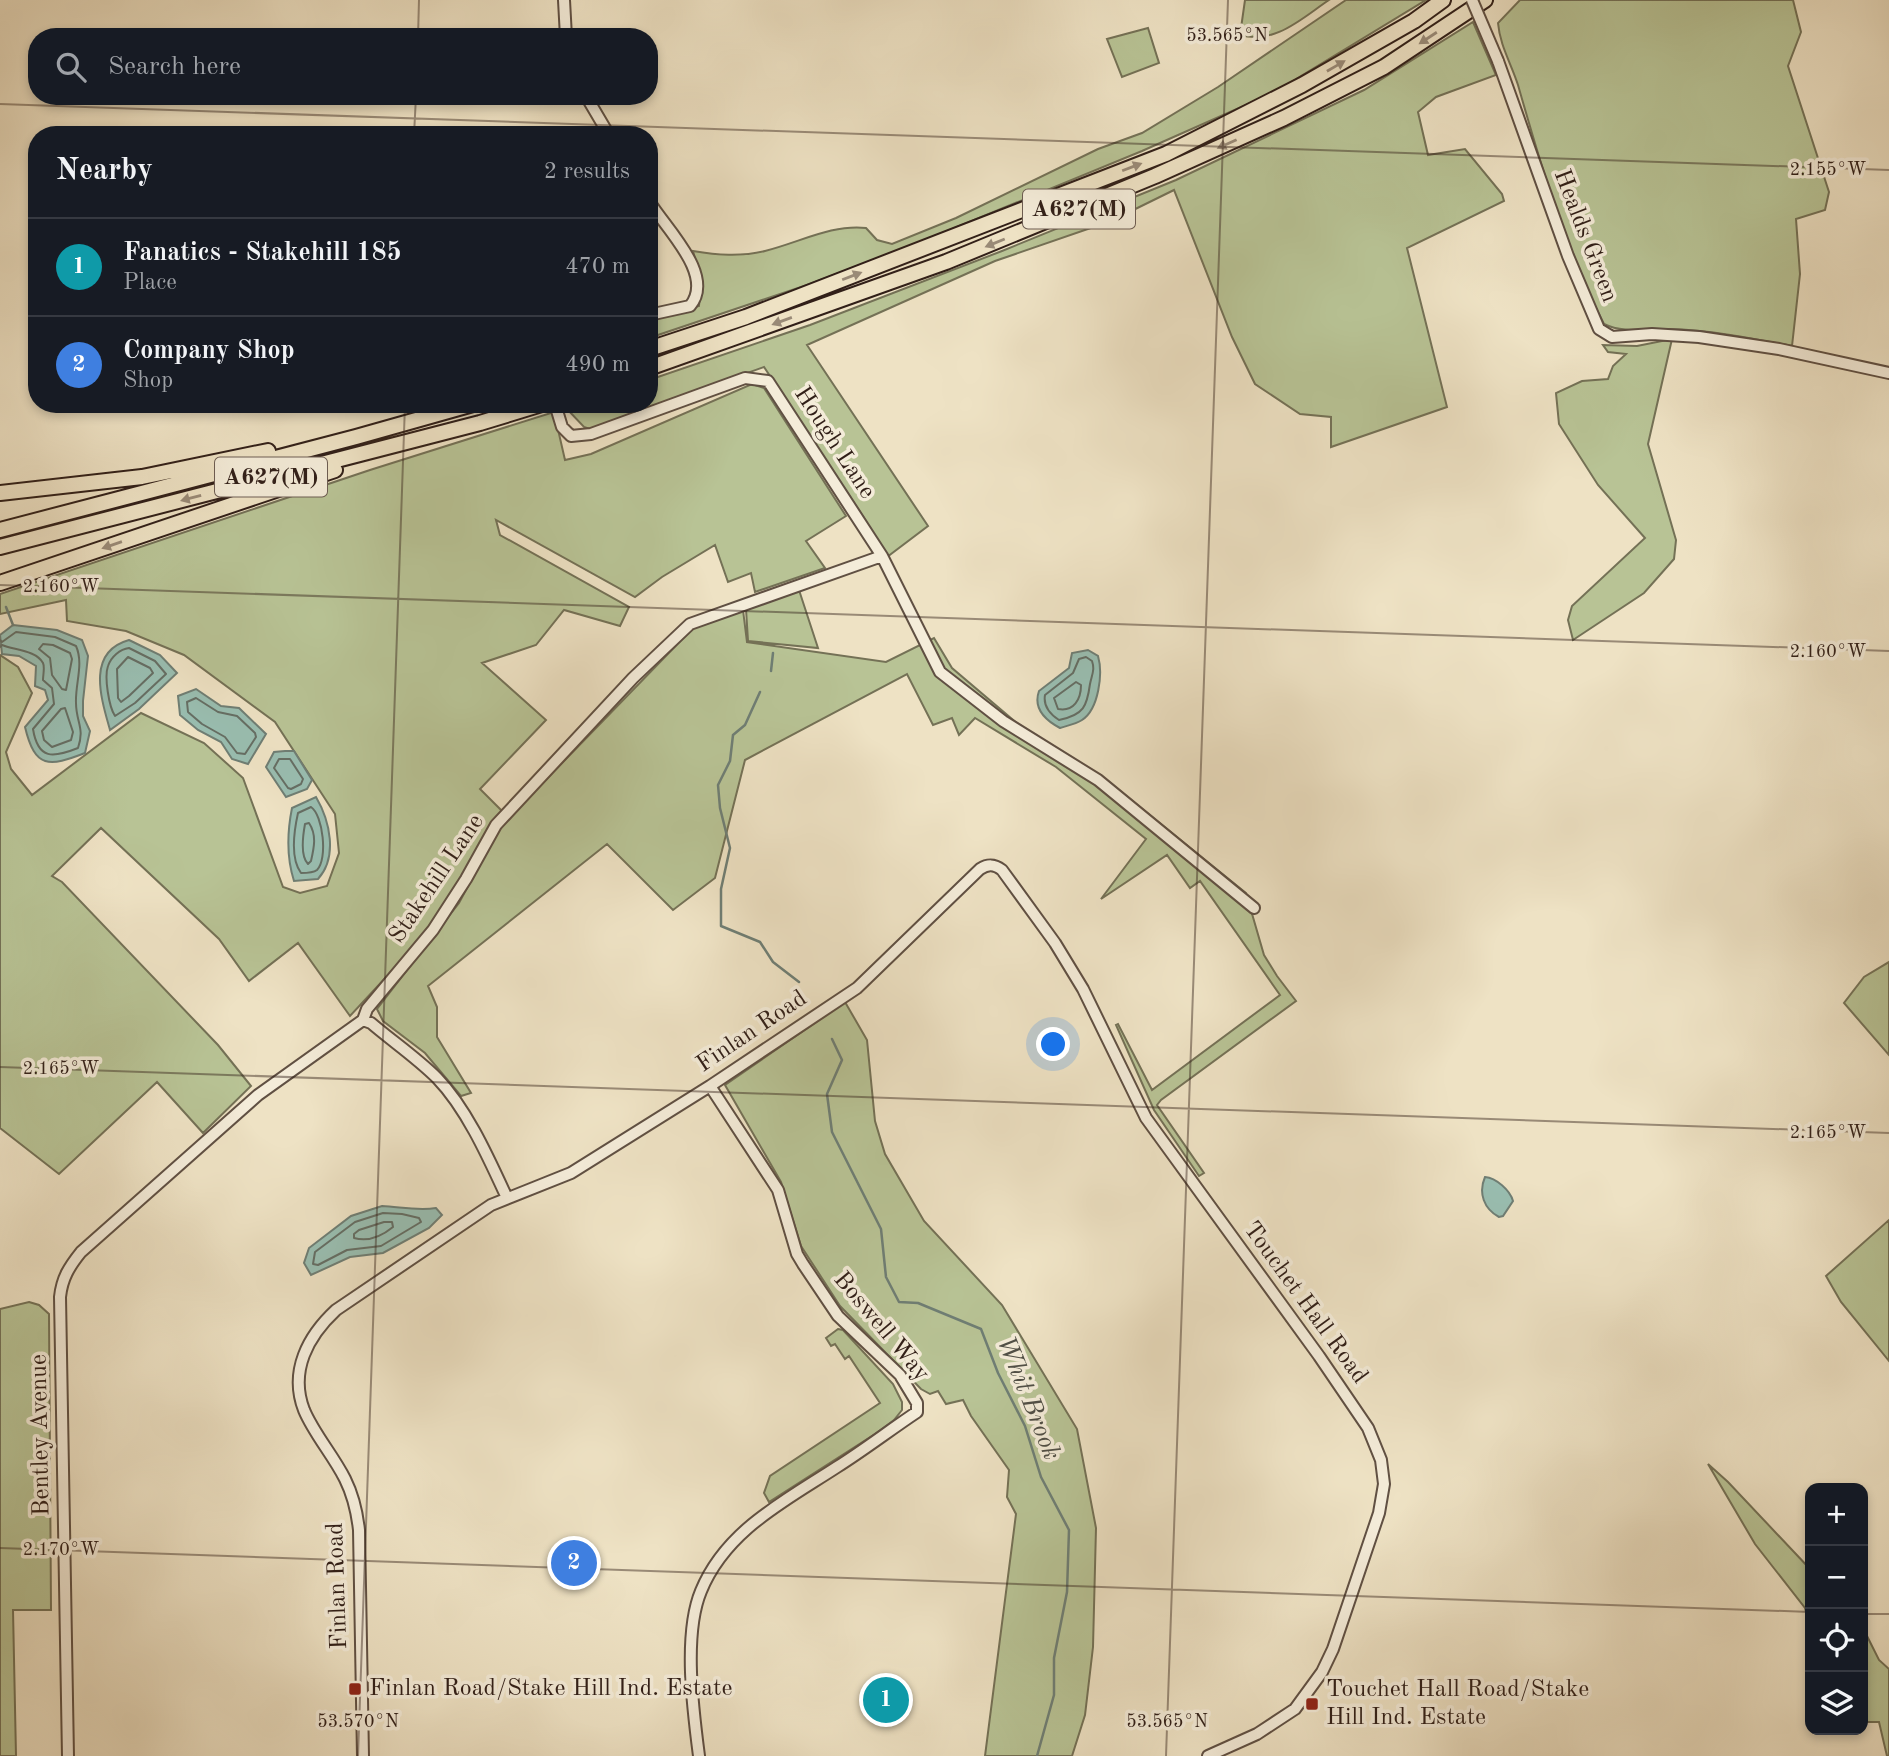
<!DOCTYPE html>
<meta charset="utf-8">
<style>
:root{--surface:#171b24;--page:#20242c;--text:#f1f3f6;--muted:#9ea1a6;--line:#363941;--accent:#c59692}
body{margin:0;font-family:"Old Standard TT",serif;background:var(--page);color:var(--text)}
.controls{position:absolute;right:21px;bottom:21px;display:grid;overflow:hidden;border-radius:14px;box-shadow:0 4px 10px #0003}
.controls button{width:63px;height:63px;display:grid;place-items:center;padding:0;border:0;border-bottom:2px solid var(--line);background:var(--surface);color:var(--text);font:35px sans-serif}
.you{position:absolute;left:1054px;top:1045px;width:24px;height:24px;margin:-18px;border:5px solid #fff;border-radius:50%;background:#1a73e8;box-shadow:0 0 0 10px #1a73e833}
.badge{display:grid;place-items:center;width:46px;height:46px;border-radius:50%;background:var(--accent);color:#fff;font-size:23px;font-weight:700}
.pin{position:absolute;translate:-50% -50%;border:4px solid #fff;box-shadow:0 2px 7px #0006}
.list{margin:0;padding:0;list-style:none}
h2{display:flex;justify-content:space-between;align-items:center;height:91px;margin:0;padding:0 28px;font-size:30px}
h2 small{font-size:23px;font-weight:400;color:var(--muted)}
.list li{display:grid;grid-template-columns:46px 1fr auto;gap:21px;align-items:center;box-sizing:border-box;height:98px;padding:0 28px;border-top:2px solid var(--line)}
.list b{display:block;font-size:26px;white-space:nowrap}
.list p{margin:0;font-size:23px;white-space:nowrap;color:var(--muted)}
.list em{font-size:23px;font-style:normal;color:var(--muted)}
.icon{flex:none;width:38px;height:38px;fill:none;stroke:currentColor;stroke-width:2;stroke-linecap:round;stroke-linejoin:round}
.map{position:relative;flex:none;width:1889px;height:1756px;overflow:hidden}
.search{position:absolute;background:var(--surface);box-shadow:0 4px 10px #0003;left:28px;top:28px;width:630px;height:77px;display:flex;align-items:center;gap:18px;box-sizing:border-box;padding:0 24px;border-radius:28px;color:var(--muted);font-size:26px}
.panel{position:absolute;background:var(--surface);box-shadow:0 4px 10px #0003;left:28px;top:126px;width:630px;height:287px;border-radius:28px}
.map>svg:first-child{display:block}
.green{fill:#b8c395;stroke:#747156;stroke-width:2}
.water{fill:#99beb1;stroke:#6f7e74;stroke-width:2}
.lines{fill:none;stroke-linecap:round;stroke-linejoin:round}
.shore{stroke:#656e64;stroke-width:2}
.stream{stroke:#6f7e74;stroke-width:2.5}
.minor-casing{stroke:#605043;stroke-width:14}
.highway-casing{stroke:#311f18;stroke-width:18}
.minor{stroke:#f4ecd9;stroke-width:10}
.highway{stroke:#eee2c4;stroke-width:14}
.minor-bridge-casing{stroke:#605043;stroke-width:14;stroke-linecap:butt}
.minor-bridge{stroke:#f4ecd9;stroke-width:10}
.oneway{fill:#998a77}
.ticks{fill:none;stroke:#311f18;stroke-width:2;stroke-opacity:0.45}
.poi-dot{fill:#8f2418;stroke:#f4ecd9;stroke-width:2.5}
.labels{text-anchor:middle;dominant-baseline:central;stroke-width:7;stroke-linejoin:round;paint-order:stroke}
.shield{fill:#f4ecd9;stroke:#6c5c52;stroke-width:2}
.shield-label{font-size:23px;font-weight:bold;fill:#311f18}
.street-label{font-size:24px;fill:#311f18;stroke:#f4ecd9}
.poi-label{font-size:24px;fill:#311f18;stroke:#f4ecd9;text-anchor:start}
.water-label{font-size:26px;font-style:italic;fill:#504f46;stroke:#f4ecd9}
.ticks-label{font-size:18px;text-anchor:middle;fill:#311f18;stroke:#f4ecd9;stroke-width:7;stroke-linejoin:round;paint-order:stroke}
</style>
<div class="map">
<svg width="1889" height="1756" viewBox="0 0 1889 1756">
<rect width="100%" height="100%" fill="#eee2c4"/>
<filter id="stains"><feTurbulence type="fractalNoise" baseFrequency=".00286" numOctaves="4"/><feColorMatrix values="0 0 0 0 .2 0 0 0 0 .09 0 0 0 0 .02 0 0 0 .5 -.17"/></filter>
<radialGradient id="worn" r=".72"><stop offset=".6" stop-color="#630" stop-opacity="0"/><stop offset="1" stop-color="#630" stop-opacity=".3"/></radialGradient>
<path class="green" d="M1245 0H1329C1302 18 1275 45 1240 35Z
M1346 0H1426L1273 93 1142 151 918 243 807 285 649 338V319L699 306 701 280 693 251C717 255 740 257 765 251 798 243 832 224 866 228L877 240 892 244 956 218 1098 149 1142 133 1218 87Z
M1520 0H1793L1801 32 1788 66 1829 192 1825 210 1796 219 1800 274 1792 346C1751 338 1710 330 1668 329 1646 328 1624 334 1604 324 1565 249 1541 166 1518 85 1511 63 1500 46 1498 23Z
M1473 22 1496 75 1436 97 1418 112 1428 155 1465 149 1502 194 1504 201 1407 248 1447 407 1331 447V417L1300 414 1255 384 1232 337 1174 190 1111 221 995 261 807 345 928 526 887 557 864 518 764 367 590 429 584 427 567 409 578 404H649V380L810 325 1002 251 1176 180 1364 90Z
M1148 28 1159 63 1122 77 1107 39Z
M1672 339 1648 444 1676 540 1674 559 1644 593 1573 640 1568 620 1572 606 1645 538 1598 485 1559 424 1556 393 1582 381 1608 379 1613 366 1626 354 1608 352 1603 345 1637 346Z
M752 384 764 388 846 516 806 541 825 568 755 592 751 573 728 582 715 545 662 577 635 597 496 520 500 535 629 607 620 626 564 610 536 645 482 663 546 720 480 789 503 812 436 918 402 960 350 1016 298 943 249 981 219 939 101 828 52 876 62 882 218 1045 251 1086 203 1133 157 1082 59 1174 0 1128V655L18 667 32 693 6 752 11 769 32 795 141 713 204 743 243 778 283 887 300 893 327 886 339 853 335 814 275 722 184 655 126 631 67 621 66 600 0 614V594L370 470 554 412 565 460 591 454Z
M799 590 818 648 748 641 746 609Z
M743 610 747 642 886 662 934 638 952 668 1019 725 1109 782 1246 893 1264 955 1277 976 1296 1001 1161 1100 1157 1105 1204 1173 1199 1176 1154 1110 1116 1025 1118 1024 1152 1090 1280 995 1200 881 1190 888 1167 855 1101 899 1146 839 1056 767 975 718 959 735 952 718 933 725 907 674 745 760 715 878 673 910 607 844 428 986 437 1007V1037L471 1093 461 1096 425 1053 383 1021 377 1009 459 903 500 827 694 627Z
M1889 962V1055L1844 1003 1864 977Z
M845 1002 867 1040 875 1121 885 1154 924 1221 1002 1305 1077 1429 1096 1528 1093 1647 1085 1715 1072 1756H985L1016 1514 1007 1497 1009 1470 971 1416 963 1400 946 1404 938 1391 930 1394 921 1389 840 1306 801 1246 781 1182 725 1085Z
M1889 1220V1361L1841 1302 1826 1276Z
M29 1302 39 1305 49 1314 51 1610H13L16 1756H0V1309Z
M838 1329 843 1330 893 1384 902 1402V1410L894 1420 875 1434 769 1502 764 1493 770 1476 880 1403 849 1356 845 1359 835 1344 831 1346 826 1338Z
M1708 1464 1728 1482 1810 1569V1627L1805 1608 1755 1544Z
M1863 1628 1879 1660 1889 1669V1756H1887L1879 1722H1863Z"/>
<path class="water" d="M13 625 57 630 82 640 88 656 83 701V716L90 731 85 753C49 767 35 769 25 727L48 700 45 690 35 686 36 666 19 656 2 654 0 635Z
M129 640 160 655 177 673 139 709 110 730C101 698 86 652 129 640Z
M1088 650 1098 656C1103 673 1099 709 1082 720 1076 724 1066 726 1060 728 1045 720 1033 708 1039 691L1069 668 1072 653Z
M196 689 221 706 239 708 266 734 248 764 232 759 221 742 198 730 180 715 178 696Z
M285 751H294L312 780 307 789 286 797 266 767 274 752Z
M316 797C330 821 338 857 318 879L294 881C286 856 287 833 292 808Z
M1485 1177C1496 1178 1510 1190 1513 1201L1503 1216 1499 1217C1484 1209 1478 1193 1485 1177Z
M382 1206C401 1207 418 1211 436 1208L442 1215 429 1228 383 1253 350 1257 311 1275 304 1263 309 1248 351 1216Z"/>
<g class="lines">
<path class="shore" d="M0 640 2 642 16 632 55 637 76 646C84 664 75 684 76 703 76 722 85 728 78 748 53 758 38 760 33 729L54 704 52 688 43 680C43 675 45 667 43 663 36 650 13 650 2 645L0 647
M43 644 53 645 70 653 72 659 66 690 62 689 52 675 50 658 39 649Z
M129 648 155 661 166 674 135 703 115 716C109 707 104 677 108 666 111 657 120 649 129 648Z
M128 657 150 668 153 673 129 696 121 702 118 698 117 669Z
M1086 657 1092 661C1095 670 1092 674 1090 684 1087 706 1084 715 1059 720 1050 714 1043 706 1045 695L1073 673 1079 659Z
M1076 682 1081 685C1081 699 1074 712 1058 709L1054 698Z
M196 698 218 712 237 716 255 733 256 737 245 754 237 753 225 737 202 724 188 712 187 702Z
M65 708 73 732 71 740 52 747 44 740 42 731 61 709Z
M279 759H290L303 779 301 784 291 789 288 788 274 768Z
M311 807C323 815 328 859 317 870 313 873 306 873 301 873 290 858 294 831 298 813Z
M309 823C317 835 314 848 311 861L308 864C300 856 303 835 305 824Z
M383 1213 402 1214 419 1218 421 1222 381 1246 347 1250 318 1265 313 1264 315 1252 355 1222Z
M384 1222H392L393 1227C382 1236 368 1242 354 1238V1234L359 1230Z"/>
<path class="stream" d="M6 607 13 625
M771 671 773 653
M760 692 745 725 733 735 730 761 718 785 720 808 730 848 721 889V926L760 942 773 962 799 982
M832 1039 842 1060 827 1094 832 1132 881 1229 886 1277 899 1302 918 1303 981 1329 998 1373 1025 1426 1041 1477 1069 1530 1067 1592 1054 1658V1695L1037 1756"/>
<g class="minor-casing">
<path id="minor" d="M564 0 566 37
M1498 61 1568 256 1599 329 1612 337 1652 334 1699 337 1779 349 1889 373
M586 96 609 135
M649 201C665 228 716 275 690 306L649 315
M555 404 562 427 571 436 591 434 745 378 768 381 882 556 940 672 1003 721 1098 780 1254 908
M363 1020 371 1023C392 1041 417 1058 437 1078 467 1109 489 1159 507 1198
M68 1756 60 1297C62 1278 69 1267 81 1252L258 1095 363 1020 367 1009 433 930 466 879 496 825 633 678 690 624 882 556
M363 1756 359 1530C357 1512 353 1495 345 1479 333 1455 314 1434 304 1410 289 1371 308 1336 336 1310L491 1205 571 1173 710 1086 857 988 980 869C988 864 994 864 1002 870L1055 943 1083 989 1146 1118 1319 1356 1368 1428 1381 1460 1384 1484 1379 1513 1333 1649 1322 1672 1295 1709 1257 1734 1208 1756
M699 1756C693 1710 683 1634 701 1591 726 1530 785 1501 837 1467 864 1450 890 1430 917 1412V1403L900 1375 838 1316 803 1264 797 1254 778 1190 710 1086"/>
</g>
<g class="highway-casing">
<path id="highway" d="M649 349 746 317 1166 154 1302 85 1414 21 1443 0
M649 368 946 262 1155 176 1284 118 1384 67 1485 0
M0 493 142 477 268 451
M0 530 356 437 473 404
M0 547 480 423 542 404
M0 583 335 470"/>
</g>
<use href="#minor" class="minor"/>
<use href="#highway" class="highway"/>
<g class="minor-bridge-casing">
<path id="minor-bridge" d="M1472 0 1498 61"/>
</g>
<use href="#minor-bridge" class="minor-bridge"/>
</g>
<defs><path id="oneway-solid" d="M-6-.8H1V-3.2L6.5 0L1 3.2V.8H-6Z" transform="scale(1.75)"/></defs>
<g class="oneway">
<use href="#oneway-solid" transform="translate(1428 38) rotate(147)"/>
<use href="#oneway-solid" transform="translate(1336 66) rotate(-30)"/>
<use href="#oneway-solid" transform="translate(1227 144) rotate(156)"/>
<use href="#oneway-solid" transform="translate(1132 167) rotate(-21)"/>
<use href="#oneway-solid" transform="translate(995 243) rotate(158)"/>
<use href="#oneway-solid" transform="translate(852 276) rotate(-21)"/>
<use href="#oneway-solid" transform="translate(782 321) rotate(160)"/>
<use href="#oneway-solid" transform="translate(191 498) rotate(165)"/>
<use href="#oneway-solid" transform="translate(112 545) rotate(161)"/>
</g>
<path class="ticks" d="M418 37 419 0M0 104 1889 170M414 135 416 96M0 585 1889 651M0 1067 1889 1133M0 1548 1810 1612M1863 1614H1889M358 1756 405 404M1166 1756 1228 0"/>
<g class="poi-dot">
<rect x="348" y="1682" width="14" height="14" rx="3.5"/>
<rect x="1305" y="1697" width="14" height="14" rx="3.5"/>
</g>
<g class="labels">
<g class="shield">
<rect x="1023" y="189.5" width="112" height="39" rx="5"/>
<rect x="215" y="457.5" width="112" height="39" rx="5"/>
</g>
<g class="shield-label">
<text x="1079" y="209">A627(M)</text>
<text x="271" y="477">A627(M)</text>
</g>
<g class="street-label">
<text transform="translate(1585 236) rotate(69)">Healds Green</text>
<text transform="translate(834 443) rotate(57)">Hough Lane</text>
<text transform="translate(437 879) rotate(-56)">Stakehill Lane</text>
<text transform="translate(752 1032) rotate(-34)">Finlan Road</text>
<text transform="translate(1305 1303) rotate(54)">Touchet Hall Road</text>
<text transform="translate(881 1327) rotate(50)">Boswell Way</text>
<text transform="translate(41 1435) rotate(-91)">Bentley Avenue</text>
<text transform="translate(338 1586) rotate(-92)">Finlan Road</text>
</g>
<g class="poi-label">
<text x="369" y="1689">Finlan Road/Stake Hill Ind. Estate</text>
<text x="1326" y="1690">Touchet Hall Road/Stake<tspan x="1326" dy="28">Hill Ind. Estate</tspan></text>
</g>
<g class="water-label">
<text transform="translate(1028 1398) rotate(68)">Whit Brook</text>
</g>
</g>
<g class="ticks-label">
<text x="1227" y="41">53.565°N</text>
<text x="1828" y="175">2.155°W</text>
<text x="61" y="592">2.160°W</text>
<text x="1828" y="657">2.160°W</text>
<text x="61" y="1074">2.165°W</text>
<text x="1828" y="1138">2.165°W</text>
<text x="61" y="1555">2.170°W</text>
<text x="358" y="1727">53.570°N</text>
<text x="1167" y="1727">53.565°N</text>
</g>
<rect width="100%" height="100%" filter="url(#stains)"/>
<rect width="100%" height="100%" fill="url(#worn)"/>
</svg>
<div class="controls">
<button>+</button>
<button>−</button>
<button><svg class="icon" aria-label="locate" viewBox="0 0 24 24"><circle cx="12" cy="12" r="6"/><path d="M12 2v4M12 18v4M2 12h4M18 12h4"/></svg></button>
<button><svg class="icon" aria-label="layers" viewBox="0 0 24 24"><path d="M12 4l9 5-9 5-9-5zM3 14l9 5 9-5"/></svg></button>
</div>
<div class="you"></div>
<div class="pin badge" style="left:886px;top:1700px;background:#0f9aa8">1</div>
<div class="pin badge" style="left:574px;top:1563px;background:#3f7fe0">2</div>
<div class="search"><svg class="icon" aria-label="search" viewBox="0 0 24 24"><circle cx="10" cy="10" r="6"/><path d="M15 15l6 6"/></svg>Search here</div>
<section class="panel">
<h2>Nearby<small>2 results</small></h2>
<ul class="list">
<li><span class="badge" style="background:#0f9aa8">1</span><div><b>Fanatics - Stakehill 185</b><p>Place</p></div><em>470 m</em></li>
<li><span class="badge" style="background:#3f7fe0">2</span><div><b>Company Shop</b><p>Shop</p></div><em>490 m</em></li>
</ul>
</section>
</div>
